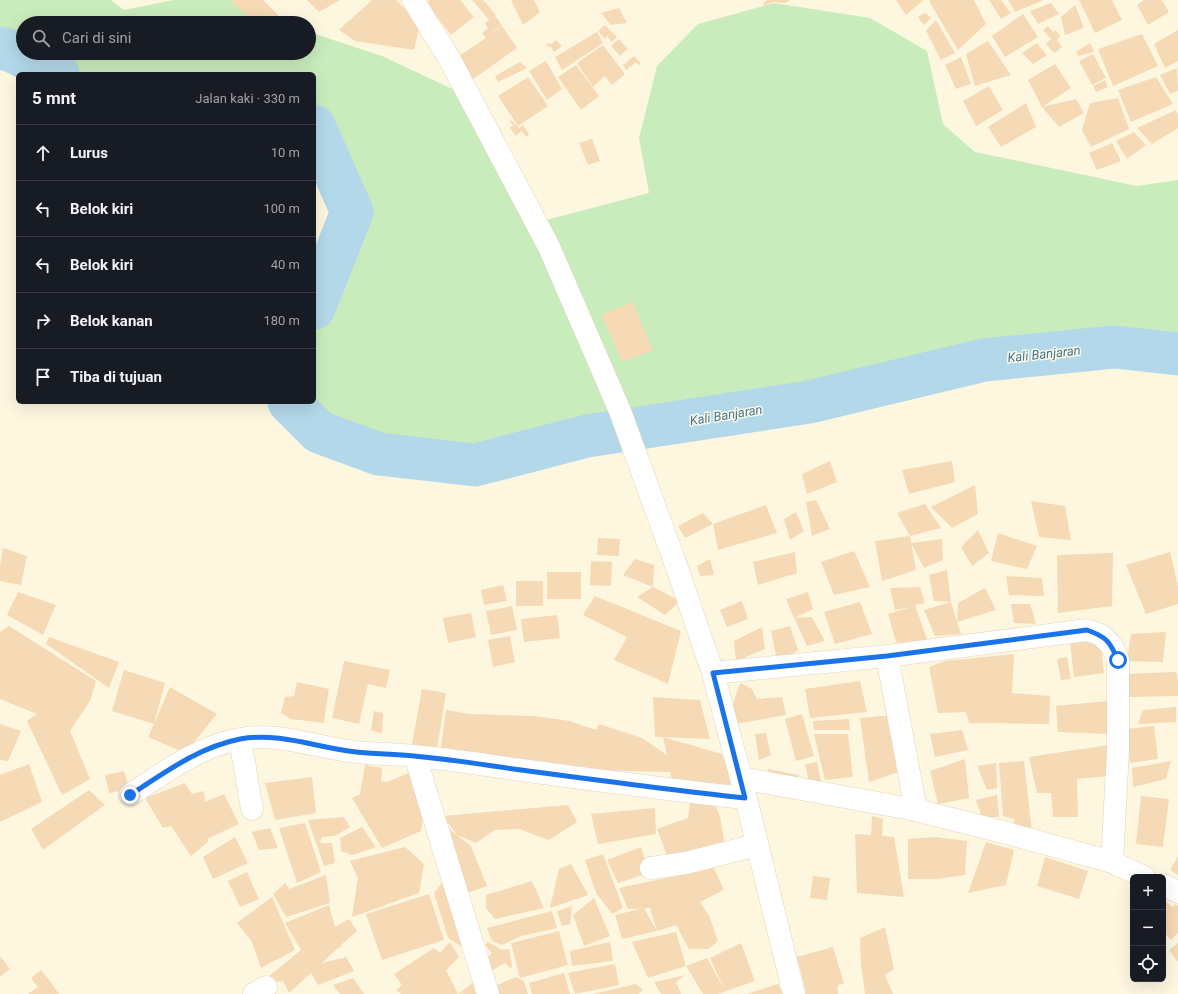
<!DOCTYPE html>
<html lang="id">
<meta charset="utf-8">
<style>
:root{--surface:#171b24;--page:#20242c;--text:#f1f3f6;--muted:#9ea1a6;--line:#363941}
body{margin:0;font-family:Roboto,sans-serif;background:var(--page);color:var(--text)}
.controls{position:absolute;right:12px;bottom:12px;display:grid;overflow:hidden;border-radius:6px;box-shadow:0 4px 16px #0002}
.controls button{width:36px;height:36px;display:grid;place-items:center;padding:0;border:0;border-bottom:1px solid var(--line);background:var(--surface);color:var(--text);font:20px sans-serif}
.stop{position:absolute;width:12px;height:12px;margin:-9px;border:3px solid #1a73e8;border-radius:50%;background:#fff}
.stop.end{background:#1a73e8;border-color:#fff;box-shadow:0 1px 4px #0008}
.list{margin:0;padding:0;list-style:none}
h2{display:flex;justify-content:space-between;align-items:center;height:52px;margin:0;padding:0 16px;font-size:17px}
h2 small{font-size:13px;font-weight:400;color:var(--muted)}
.list li{display:grid;grid-template-columns:26px 1fr auto;gap:12px;align-items:center;box-sizing:border-box;height:56px;padding:0 16px;border-top:1px solid var(--line)}
.list b{display:block;font-size:15px;white-space:nowrap}
.list em{font-size:13px;font-style:normal;color:var(--muted)}
.icon{flex:none;width:22px;height:22px;fill:none;stroke:currentColor;stroke-width:2;stroke-linecap:round;stroke-linejoin:round}
.map{position:relative;flex:none;width:1178px;height:994px;overflow:hidden}
.search{position:absolute;background:var(--surface);box-shadow:0 4px 16px #0002;left:16px;top:16px;width:300px;height:44px;display:flex;align-items:center;gap:10px;box-sizing:border-box;padding:0 14px;border-radius:22px;color:var(--muted);font-size:15px}
.panel{position:absolute;background:var(--surface);box-shadow:0 4px 16px #0002;left:16px;top:72px;width:300px;height:332px;border-radius:6px}
.map>svg:first-child{display:block}
.green{fill:#c9ecbd}
.lines{fill:none;stroke-linecap:round;stroke-linejoin:round}
.river{stroke:#b3d8e9;stroke-width:43}
.building{fill:#f6d9b5}
.minor-casing{stroke:#e3d4bb;stroke-width:23}
.minor{stroke:#fff;stroke-width:22}
.route{stroke:#1a73e8;stroke-width:5}
.labels{text-anchor:middle;dominant-baseline:central;stroke-width:3;stroke-linejoin:round;paint-order:stroke}
.water-label{font-size:13px;font-style:italic;fill:#407894;stroke:#fffae8}
</style>
<div class="map">
<svg width="1178" height="994" viewBox="0 0 1178 994">
<rect width="100%" height="100%" fill="#fef7e0"/>
<path class="green" d="M0 0H111L124 10 173 0H233L285 23H23V53H309V32L382 56 461 93 531 224 649 193 639 138 657 66 698 24 774 3 870 18 927 51 943 124 975 152 1137 186 1178 180V354L1114 347 984 360 809 402 587 436 475 465 379 454 319 432 289 402H314V308L352 212 314 126V74H58L12 51 0 48Z"/>
<g class="lines">
<path class="river" d="M0 48 12 51 58 74
M314 126 352 212 314 308
M289 402 319 432 379 454 475 465 587 436 809 402 984 360 1114 347 1178 354"/>
</g>
<path class="building" d="M229 0H263L283 20 280 23H254Z
M307 0H340L319 12Z
M372 0H396L420 24 414 50 355 41 339 30Z
M430 0H460L474 17 451 35 426 3Z
M472 0H483L496 15 489 20Z
M511 0H534L540 12 523 25Z
M767 0H790L785 3 774 2 764 5 763 3Z
M896 0H924L906 15Z
M930 0H974L986 24 958 50 929 1Z
M989 0H1001L1011 13 1001 19Z
M1008 0H1044L1015 12Z
M1079 0H1112L1122 20 1095 33Z
M1144 0H1162L1169 12 1148 25 1137 5Z
M1051 3 1059 14 1038 24 1030 11Z
M1075 5 1084 28 1065 35 1061 17Z
M619 8 627 23 611 25 601 13Z
M925 13 931 18 924 25 918 17Z
M1023 14 1038 37 1005 57 992 36Z
M495 16 502 25 487 36 502 26 517 48 472 80 456 58 486 38 482 33 488 28 485 23Z
M936 20 955 53 941 60 926 31Z
M605 25 617 37 612 42 607 36 605 39 598 31Z
M1048 26 1053 32 1056 30 1060 37 1057 40 1062 47 1054 53 1046 44 1051 39 1043 30Z
M1178 30V61L1165 68 1154 44Z
M597 32 603 43 562 70 555 57Z
M1142 34 1158 66 1113 86 1098 49Z
M619 39 628 49 620 56 611 46Z
M556 40 562 46 554 52 550 46 549 47 546 45 548 43 551 44Z
M988 41 1011 75 975 86 966 54Z
M1037 43 1047 55 1033 64 1022 53Z
M1090 43 1094 52 1078 56 1076 52Z
M603 45 625 74 612 85 605 76 593 87 577 63Z
M1093 54 1106 78 1092 85 1079 61Z
M634 56 641 63 639 65 636 62 626 70 623 65Z
M961 57 971 84 956 89 945 65Z
M546 61 562 89 547 100 529 71Z
M520 62 527 68 498 82 495 76Z
M1055 64 1071 88 1042 107 1028 80Z
M576 65 599 96 581 110 558 77Z
M1177 68 1178 91 1170 94 1160 75Z
M528 77 548 106 518 126 498 96Z
M1156 77 1173 104 1131 122 1118 90Z
M1105 80 1108 87 1096 92 1093 86Z
M989 86 1003 110 976 126 963 101Z
M1118 98 1129 129 1091 147 1082 130 1090 103Z
M1076 99 1084 113 1059 127 1042 107Z
M1026 103 1036 127 1001 147 988 127Z
M1176 110 1178 115V128L1152 144 1137 128Z
M511 120 519 128 523 125 529 134 527 137 521 131 516 136 510 128 513 125 510 122Z
M1134 132 1146 145 1127 159 1116 141Z
M592 139 600 161 588 165 579 143Z
M1112 143 1121 161 1097 170 1089 153Z
M632 302 653 350 622 362 601 315Z
M830 461 837 482 807 494 802 474Z
M952 461 955 482 909 494 902 470Z
M975 485 978 514 952 528 931 507Z
M816 500 830 529 812 536 806 502Z
M1031 501 1065 506 1071 540 1039 537Z
M925 504 941 528 910 536 897 513Z
M766 505 777 533 718 550 713 524Z
M796 512 804 531 790 540 784 519Z
M703 513 713 524 685 538 678 526Z
M978 530 989 553 972 566 961 547Z
M998 533 1037 546 1027 569 991 561Z
M910 536 916 570 882 581 875 541Z
M598 538 620 539 619 556 597 555Z
M942 539 943 560 924 568 911 543Z
M3 548 27 556 21 585 0 581V565Z
M854 551 870 587 834 595 821 562Z
M795 552 797 573 758 585 753 562Z
M1170 552 1178 586V604L1146 614 1126 565Z
M1113 553 1112 606 1058 613 1057 555Z
M635 559 654 565 653 587 680 601 665 615 637 597 653 587 623 575Z
M710 559 714 575 700 576 697 566Z
M591 561 612 562 611 586 590 585Z
M947 570 951 602 957 622 958 603 985 588 996 610 957 622 961 634 935 636 924 610 951 602 934 601 929 575Z
M547 572H581V599H547Z
M1006 576 1042 578 1044 596 1009 595Z
M516 581H543V606H516Z
M503 585 507 601 484 605 481 590Z
M920 587 925 603 915 605 930 648 901 653 895 638 888 614 911 607 895 610 890 588Z
M18 592 56 605 43 635 7 615Z
M808 592 813 609 794 618 786 599Z
M595 596 681 631 668 684 614 660 627 637 583 615Z
M742 601 748 619 727 627 720 610Z
M860 602 872 634 835 644 824 612Z
M1011 604H1030L1036 624 1014 623Z
M512 606 517 630 491 635 486 611Z
M471 613 476 637 448 643 443 618Z
M557 615 560 638 524 642 521 619Z
M812 617 825 641 807 646 794 618Z
M9 626 96 681 90 701 70 731 90 779 62 795 27 721 37 714 0 699V632Z
M790 626 798 650 778 664 771 631Z
M762 627 765 649 736 661 734 641Z
M1166 632 1163 662 1127 661 1131 634Z
M510 636 515 662 493 667 488 640Z
M49 637 119 662 109 688 46 644Z
M1100 638 1104 673 1074 677 1070 642Z
M1014 654 1012 693 1050 696 1049 724 969 723 966 712 938 713 929 667 945 661Z
M1067 657 1071 679 1061 680 1057 659Z
M344 661 390 670 386 688 368 684 359 724 332 718Z
M124 670 165 683 154 724 170 687 217 714 185 753 148 737 154 724 112 711Z
M1176 672 1178 681V696L1125 697 1124 674Z
M860 681 867 712 810 718 805 689Z
M297 682 329 689 324 723 291 719 281 713 285 697 294 696Z
M740 683 752 689 757 699 782 697 786 715 735 724 732 707Z
M422 689 446 693 437 749 412 744Z
M653 697 700 700 710 739 663 737 722 754 735 789 672 780 670 772 583 770 506 759 489 754 441 748 446 710 470 714 535 716 569 721 596 730 599 724 642 738 667 755 663 737H655Z
M1107 701V734L1058 732 1056 706Z
M1176 707V722L1138 724 1143 710Z
M374 711 383 713 382 734 371 730Z
M802 714 814 756 796 761 785 719Z
M894 715 899 772 869 782 860 718Z
M849 719 850 730H814L813 721Z
M0 724 21 731 8 761 0 760Z
M1154 726 1158 759 1130 763 1126 729Z
M962 730 968 750 935 757 930 734Z
M766 733 771 755 759 760 755 734Z
M814 734H848L853 777 825 780Z
M1108 745 1109 776 1077 779 1078 817H1053L1051 793H1037L1029 757Z
M965 759 969 798 938 804 930 771Z
M1024 761 1032 833H1014V819L1003 816 999 763Z
M1171 761 1166 779 1133 787 1132 768Z
M817 762 821 781 809 783 805 764Z
M996 763 997 788 987 790 977 766Z
M29 764 42 802 0 822V775Z
M365 765 382 768 381 781 387 782 411 772 425 804 421 831 382 848 352 798 360 794Z
M768 769 799 775 798 783 767 777Z
M124 771 129 789 109 793 105 775Z
M312 777 316 813 275 820 265 783Z
M185 783 192 794 204 791 205 802 224 794 239 824 207 839 209 841 191 856 171 826 163 828 145 798Z
M89 790 105 805 43 850 31 829Z
M997 795 999 817H982L976 800Z
M691 796 714 803 720 816 725 845 670 864 657 829 688 818Z
M1141 796 1169 799 1163 847 1136 844Z
M568 805 577 822 549 840 534 835 520 829 495 830 476 843 457 835 443 816Z
M655 808 656 834 598 844 591 814Z
M872 816 883 819 882 836 894 837 904 897 857 893 855 834 871 835Z
M344 817 350 827 335 836 322 837 320 843H332L335 863 324 866 308 820Z
M305 823 321 872 297 883 279 828Z
M444 825 471 846 487 886 464 894Z
M362 827 376 847 352 855 341 851 340 838Z
M270 828 278 848 259 850 252 832Z
M235 837 248 863 213 879 203 857Z
M935 837 967 841 965 875 936 879H908V839Z
M986 842 1014 850 1006 885 968 893Z
M405 847 424 864 419 893 352 917 358 878 350 861Z
M641 847 649 873 618 883 607 860Z
M603 854 623 908 612 914 596 893 585 860Z
M1178 856V875L1170 870Z
M1045 857 1088 871 1079 899 1037 886Z
M571 864 588 895 550 908 559 869Z
M714 868 724 890 700 902 709 916 718 941 709 949H689L676 925 657 931 650 908 628 909 619 888Z
M247 872 259 899 240 907 228 881Z
M326 875 330 903 286 917 273 894 285 883 289 889Z
M813 876 830 878 827 900 810 898Z
M445 879 473 954 448 938 434 893Z
M532 881 544 908 495 919 486 908V895Z
M429 894 444 940 382 960 366 914Z
M272 897 295 950 261 968 252 942 237 923Z
M594 898 610 936 584 946 573 915Z
M1163 898 1172 907 1176 904 1178 906V933L1171 940 1163 931Z
M329 905 335 927 349 919 357 931 341 945V947L338 948 322 963 346 957 354 971 318 985 311 973 289 993 283 981 273 982 268 977 301 950 285 923Z
M572 906 570 924 562 926 557 911Z
M644 908 657 931 622 939 615 915Z
M552 911 557 928 521 936 502 945 492 941 487 928Z
M885 927 894 969 885 975 893 994H865L861 964 860 938Z
M559 931 568 965 520 978 511 943Z
M676 932 686 966 648 978 632 942Z
M450 942 459 957 446 970 458 994H401L396 990 402 985 394 974 434 948 440 953Z
M488 942 502 950 509 949 512 964 511 969 505 963 487 973 485 960 492 953 485 945Z
M610 942 613 961 572 966 570 951Z
M741 943 755 981 718 994H703L686 966 707 958 724 989 710 958Z
M1178 943V962L1169 950Z
M833 947 844 984 838 985V994H800L806 992 797 957Z
M0 956 10 969 0 977Z
M615 964 619 985 575 994 568 973Z
M41 970 50 981 59 994H28L38 987 31 978Z
M564 973 570 994H532L529 983Z
M686 975 676 982 681 994H661L654 982Z
M516 977 524 981 528 994H494L492 987Z
M353 978 364 994H340L333 985Z
M475 981 478 994H458Z
M636 984 643 990 639 994H593Z
M778 984 783 994H747Z"/>
<g class="lines">
<g class="minor-casing">
<path id="minor" d="M413 0 449 58 549 247 620 411 676 565 713 673 741 778 794 994
M887 656 916 810
M713 673 887 656 1087 630 1101 635 1112 646 1118 660V751L1112 862
M240 739 252 809
M415 756 488 994
M741 778 916 810 1003 832 1112 862 1144 877
M130 795C164 773 199 746 240 739 281 732 317 748 356 752 375 754 395 754 414 756 450 759 485 765 521 770 596 780 670 790 745 798
M651 868 686 863 757 845
M1163 885 1178 892
M254 994 266 987"/>
</g>
<use href="#minor" class="minor"/>
</g>
<g class="lines">
<path class="route" d="M130 795C164 773 199 747 240 739 281 732 317 748 356 752 375 754 395 754 414 756 449 759 485 765 521 770 596 780 670 790 745 798L713 673 887 656 1087 630C1107 637 1110 642 1118 660"/>
</g>
<g class="labels">
<g class="water-label">
<text transform="translate(1044 354) rotate(-6)">Kali Banjaran</text>
<text transform="translate(726 415) rotate(-9)">Kali Banjaran</text>
</g>
</g>
</svg>
<div class="controls">
<button>+</button>
<button>−</button>
<button><svg class="icon" aria-label="locate" viewBox="0 0 24 24"><circle cx="12" cy="12" r="6"/><path d="M12 2v4M12 18v4M2 12h4M18 12h4"/></svg></button>
</div>
<div class="stop" style="left:1118px;top:660px"></div>
<div class="stop end" style="left:130px;top:795px"></div>
<div class="search"><svg class="icon" aria-label="search" viewBox="0 0 24 24"><circle cx="10" cy="10" r="6"/><path d="M15 15l6 6"/></svg>Cari di sini</div>
<section class="panel">
<h2>5 mnt<small>Jalan kaki · 330 m</small></h2>
<ul class="list">
<li><svg class="icon" aria-label="ahead" viewBox="0 0 24 24"><path d="M12 20V5M6 11l6-6 6 6"/></svg><div><b>Lurus</b></div><em>10 m</em></li>
<li><svg class="icon" aria-label="left" viewBox="0 0 24 24"><path d="M17 20v-9H6M10 6l-5 5 5 5"/></svg><div><b>Belok kiri</b></div><em>100 m</em></li>
<li><svg class="icon" aria-label="left" viewBox="0 0 24 24"><path d="M17 20v-9H6M10 6l-5 5 5 5"/></svg><div><b>Belok kiri</b></div><em>40 m</em></li>
<li><svg class="icon" aria-label="right" viewBox="0 0 24 24"><path d="M7 20v-9h11M14 6l5 5-5 5"/></svg><div><b>Belok kanan</b></div><em>180 m</em></li>
<li><svg class="icon" aria-label="arrive" viewBox="0 0 24 24"><path d="M6 21V4h12l-3 4 3 4H6"/></svg><div><b>Tiba di tujuan</b></div></li>
</ul>
</section>
</div>
